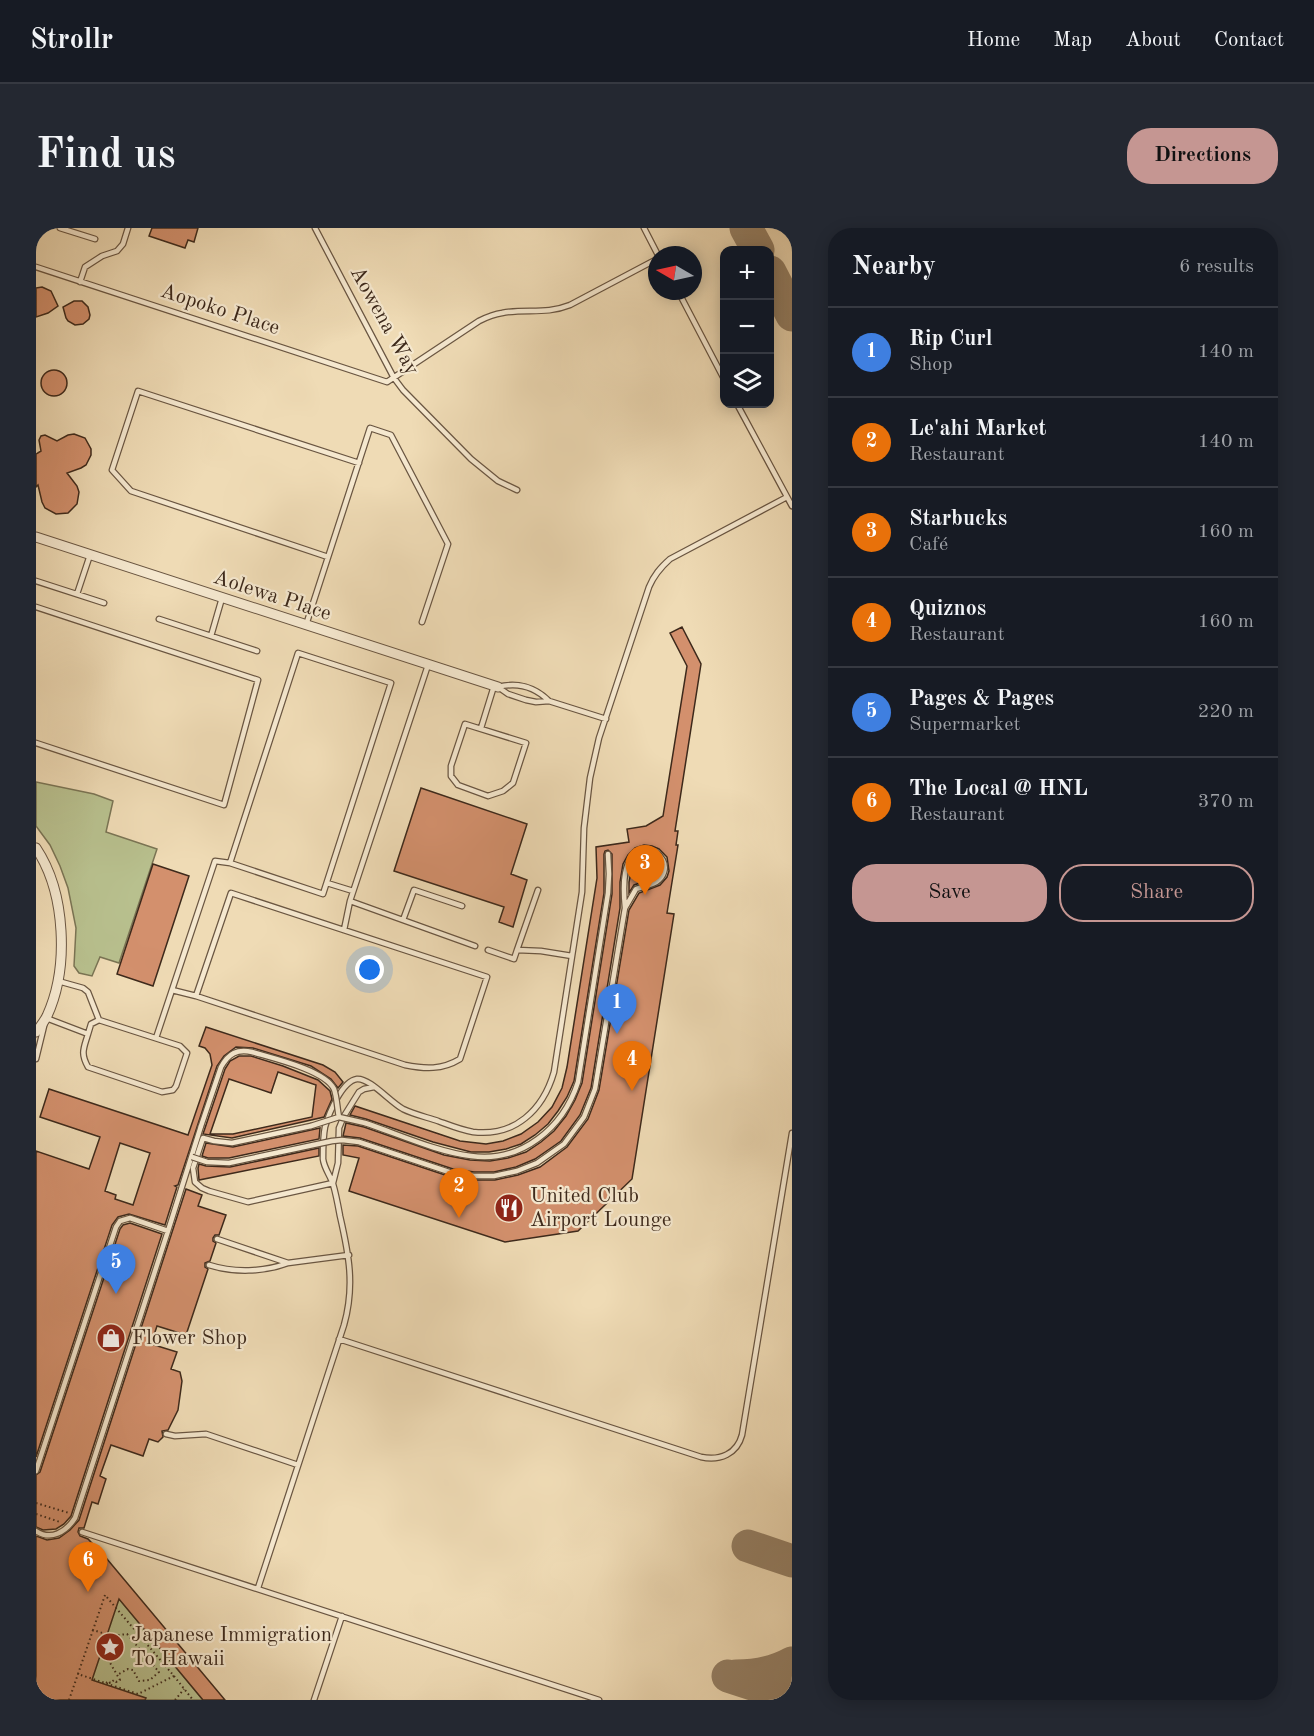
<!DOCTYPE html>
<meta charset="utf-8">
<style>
:root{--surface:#171b24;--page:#242831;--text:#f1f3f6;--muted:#9ea1a6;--line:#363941;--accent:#c59692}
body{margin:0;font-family:"Old Standard TT",serif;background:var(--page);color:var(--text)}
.controls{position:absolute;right:18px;top:18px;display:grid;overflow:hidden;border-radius:12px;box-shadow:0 3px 15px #0003}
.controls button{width:54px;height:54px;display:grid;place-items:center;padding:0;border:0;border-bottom:2px solid var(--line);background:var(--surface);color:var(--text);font:30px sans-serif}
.compass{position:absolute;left:612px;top:18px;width:54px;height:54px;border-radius:50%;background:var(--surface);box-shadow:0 3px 15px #0003;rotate:279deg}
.you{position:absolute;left:334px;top:742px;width:21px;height:21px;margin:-15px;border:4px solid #fff;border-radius:50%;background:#1a73e8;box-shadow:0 0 0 9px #1a73e833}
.badge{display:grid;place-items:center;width:39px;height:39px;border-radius:50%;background:var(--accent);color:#fff;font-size:20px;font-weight:700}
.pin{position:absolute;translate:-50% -50px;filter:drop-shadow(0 2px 3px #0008)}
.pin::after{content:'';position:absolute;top:32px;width:21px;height:18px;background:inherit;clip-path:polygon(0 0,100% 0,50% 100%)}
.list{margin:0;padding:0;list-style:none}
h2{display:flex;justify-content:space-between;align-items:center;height:78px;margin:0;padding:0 24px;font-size:26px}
h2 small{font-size:20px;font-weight:400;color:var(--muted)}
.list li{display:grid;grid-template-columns:39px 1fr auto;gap:18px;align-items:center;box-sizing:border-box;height:90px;padding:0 24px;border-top:2px solid var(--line)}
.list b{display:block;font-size:22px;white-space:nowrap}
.list p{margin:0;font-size:20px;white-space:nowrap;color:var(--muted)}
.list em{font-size:20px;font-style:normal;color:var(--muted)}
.actions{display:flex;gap:12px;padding:18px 24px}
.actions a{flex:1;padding:14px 0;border:2px solid var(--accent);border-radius:24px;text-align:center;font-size:21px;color:var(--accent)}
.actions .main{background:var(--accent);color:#111}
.icon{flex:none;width:33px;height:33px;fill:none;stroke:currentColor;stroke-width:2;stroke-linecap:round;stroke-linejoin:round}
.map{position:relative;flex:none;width:756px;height:1472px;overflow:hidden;border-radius:24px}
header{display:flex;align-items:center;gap:36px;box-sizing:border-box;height:84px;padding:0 30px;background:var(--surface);border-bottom:2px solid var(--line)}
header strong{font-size:28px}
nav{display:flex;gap:33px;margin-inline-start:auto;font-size:21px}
.intro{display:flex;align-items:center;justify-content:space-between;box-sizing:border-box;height:144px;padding:0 36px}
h1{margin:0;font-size:42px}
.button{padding:15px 27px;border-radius:24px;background:var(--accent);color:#111;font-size:21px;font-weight:700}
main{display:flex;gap:36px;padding:0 36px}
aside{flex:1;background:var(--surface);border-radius:24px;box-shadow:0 3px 15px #0003}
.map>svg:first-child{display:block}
.green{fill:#b8c08e;stroke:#7a7454;stroke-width:1.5}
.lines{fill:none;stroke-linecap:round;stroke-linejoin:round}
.taxiway{stroke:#968268;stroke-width:33}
.building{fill:#d3906d;stroke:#3d291b;stroke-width:1.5;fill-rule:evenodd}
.service-casing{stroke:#6a5642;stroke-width:7}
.minor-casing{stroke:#6a5642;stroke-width:11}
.path{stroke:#3d291b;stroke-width:2;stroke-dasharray:1.5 3;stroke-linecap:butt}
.service{stroke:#f5e8cf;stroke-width:4.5}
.minor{stroke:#f5e8cf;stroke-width:9}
.service-bridge-casing{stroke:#6a5642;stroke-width:7;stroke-linecap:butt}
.service-bridge{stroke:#f5e8cf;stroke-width:4.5}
.labels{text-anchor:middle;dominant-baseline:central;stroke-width:4.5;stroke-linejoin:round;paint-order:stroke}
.street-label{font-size:21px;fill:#3d291b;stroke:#f5e8cf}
.poi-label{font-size:21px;fill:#3d291b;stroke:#f5e8cf;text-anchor:start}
</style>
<header>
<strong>Strollr</strong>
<nav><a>Home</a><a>Map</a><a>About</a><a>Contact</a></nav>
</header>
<div class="intro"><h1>Find us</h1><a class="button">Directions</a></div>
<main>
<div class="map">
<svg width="756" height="1472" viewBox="0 0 756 1472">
<rect width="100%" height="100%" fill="#efdbb5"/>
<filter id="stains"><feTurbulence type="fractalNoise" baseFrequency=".00333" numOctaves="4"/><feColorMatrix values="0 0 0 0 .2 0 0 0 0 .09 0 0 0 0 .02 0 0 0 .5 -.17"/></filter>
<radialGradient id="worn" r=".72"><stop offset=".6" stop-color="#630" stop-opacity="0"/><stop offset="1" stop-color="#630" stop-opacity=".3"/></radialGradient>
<path class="green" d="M0 554 58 566 77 573 70 604 121 621 83 735 64 729 56 748 43 745 38 738 40 700 32 660 24 638 14 617 0 598Z
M66 1350 167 1472H98L38 1447Z"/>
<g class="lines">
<path class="taxiway" d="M710 0 722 22
M734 44 756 87
M712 1318 756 1333
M692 1448 756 1469
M700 1448C720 1448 738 1445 756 1435"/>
</g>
<path class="building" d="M116 0H162L158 14 152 12 149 20 113 8Z
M6 59 15 63 22 78 12 85 0 89V60Z
M38 73H46L52 79 54 87 53 91 47 96 39 97 32 93 30 90 27 79Z
M5 155a13 13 0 1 1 26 0a13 13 0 1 1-26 0Z
M38 206 49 210 55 221V227L50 237 45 240 31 245 41 258 43 264 41 276 32 285 20 286 9 280 6 274 2 257 0 259V226L5 223 3 212 5 208 9 207 21 213 32 207Z
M646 399 665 436 639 603H642L640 617H642L631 685 638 686 596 951 542 1003 469 1014 313 963 323 930 307 927V917L322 918 415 949 438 952H459L482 947 504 939 531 919 552 891 563 862 593 682 603 665 624 657 631 649 633 643 631 629 623 621 616 618 608 617 599 620 592 627 587 636 584 654V680L555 860 544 887 525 913 499 931 480 939 458 944H438L417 941 324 910 307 908 310 895 328 899 408 927 434 932 454 933 472 930 490 924 505 914 518 903 530 888 539 872 546 855 576 666V626L572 622 569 623 568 626V665L538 853 531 869 522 883 512 896 499 907 485 916 470 921 453 924H435L397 914 330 891 314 887 319 878 424 913 450 916 467 913 485 906 502 894 516 879 526 860 531 839 561 650 560 619 593 614 591 601 610 598 627 588 651 438 634 405Z
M385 560 491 596 475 646 491 652 477 699 463 694 468 679 358 643Z
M610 626 617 628 623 634 624 641 623 645 616 651 598 657 593 665V654L596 639 604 628Z
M117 636 153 648 117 758 81 746Z
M170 799 287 837 299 844 307 854 302 860 295 851 275 838 217 820 200 819 188 828 181 838 142 957 139 958 141 959 129 997 93 986 82 989 76 997 0 1229V923L53 941 64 909 4 889 13 861 152 907 176 837 174 826 169 820 163 818ZM84 915 114 925 97 977 79 971 80 967 69 963Z
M203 828H215L247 838 282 852 294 863 296 871 288 889 196 910 167 906 189 841 194 833ZM242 844 280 857 276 889 197 906H174L193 851 235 865Z
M284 900 283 911 193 930H172L166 928 170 915 197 919Z
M283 920V928L163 952 162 940 163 936 170 938 194 939Z
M150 961 166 967 162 978 190 987 183 1007H179L177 1010V1013L180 1015 174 1033 169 1035V1039L172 1041 150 1107 121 1098 115 1116 141 1124 135 1141 144 1144 146 1153 142 1182 132 1202 126 1203 127 1209 122 1214 113 1211 107 1228 75 1217 64 1248 70 1251 62 1276 56 1274 48 1300H43L42 1304 44 1308 52 1311 71 1331 189 1472H167L83 1371 56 1452 110 1470 109 1472H0V1308L11 1312 23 1310 34 1302 43 1292Z
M94 995 126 1006 35 1288 28 1296 20 1301 7 1302 0 1299V1247L4 1244 84 1001 87 997Z"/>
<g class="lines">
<g class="service-casing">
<path id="service" d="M24 0 59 11
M279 0 358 150 367 162 435 231 462 253 481 262
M608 0 622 27
M0 39 351 154 443 93C451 89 458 86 466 85 490 80 509 87 534 77L621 31
M44 54 49 39 66 28 81 23 87 16 92 0
M642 63 688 151
M701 176 756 278
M292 329 95 263 76 242 102 163 323 235
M0 353 68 375
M41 366 54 327
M0 379 222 452 188 577 0 515
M123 391 221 423
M270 397 334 200 355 207 412 316 386 394
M175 408 186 370
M392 437 314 673 439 718
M462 459 472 466 490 472 500 474 513 473 570 491
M462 459C481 454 499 459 513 473
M429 496 490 515 477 555 467 563 452 568 422 557 415 548V538Z
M445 500 458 458
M609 621C625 622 636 639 623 652 617 658 608 658 600 661L589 680C587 659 585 627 609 621Z
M291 655 317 663
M367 692 378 662 426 678
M308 702 314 673
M452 722 478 731 481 722 505 723 536 728
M481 722 502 662
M22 753 47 760 52 764 63 792
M136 762 160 768 369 837C389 841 406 842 424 831L451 749 195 665 160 768
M120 810 179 633 194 635 287 666 355 455 262 425 194 635
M0 831 10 790 52 806C48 820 44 825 52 839L126 864 137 862 140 858 151 825 144 818 63 792 55 796 52 806
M329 895C362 906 401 924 435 928 486 935 527 900 542 854L572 665 573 646 572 626
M275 898 196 915 178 913 167 910 157 940 159 954 166 960 173 963 212 974 297 955
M323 914 416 945 438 948H458L481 943 501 935 528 916 548 889 559 861 589 680
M297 955 302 935 303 900 308 888 323 864 328 861 338 859
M132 1003 165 898
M181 1011 252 1035 313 1027
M173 1037C198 1045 228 1044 252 1035
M303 1111 665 1229C684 1233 701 1226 706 1207L756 905
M130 1206 139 1208 170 1206 262 1237
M0 1243 80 999 84 993 94 990 132 1003 39 1290C30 1304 15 1313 0 1303
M46 1304 563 1472
M222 1360 308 1097C319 1058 313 1027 304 988 302 977 300 966 297 956 294 947 288 940 287 931 287 920 287 909 289 899 293 885 306 853 321 851 334 850 354 874 367 881 377 886 390 889 402 893 413 897 425 902 437 904 479 909 507 882 518 844L546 664 548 600 554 550 563 510 613 359C618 347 624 340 634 331L751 269
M278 1472 306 1388"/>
</g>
<g class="minor-casing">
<path id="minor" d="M0 309 462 459
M0 620C30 665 33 740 11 788 8 794 4 799 0 804"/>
</g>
<path class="path" d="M0 1275 33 1285
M0 1286 24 1294
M69 1367 57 1402 76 1408 91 1406 123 1444 114 1452 103 1453 97 1442 92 1441 81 1447
M57 1402 42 1446 102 1466 138 1448 69 1367
M138 1448 157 1472
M70 1455 73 1453 74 1455 78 1452 80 1454 84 1452 73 1433 76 1423V1408
M33 1472 42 1446
M139 1472 148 1461"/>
<use href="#service" class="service"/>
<use href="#minor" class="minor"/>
<g class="service-bridge-casing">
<path id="service-bridge" d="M165 898 185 839C193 825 201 821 216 824 236 830 289 842 298 861 301 869 301 880 303 889
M275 898 303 889 329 895
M156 929 171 934 193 935 296 913 306 912 323 914"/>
</g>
<use href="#service-bridge" class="service-bridge"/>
</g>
<defs>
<g id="restaurant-disc" transform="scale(1.5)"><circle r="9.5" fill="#8f2418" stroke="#f5e8cf"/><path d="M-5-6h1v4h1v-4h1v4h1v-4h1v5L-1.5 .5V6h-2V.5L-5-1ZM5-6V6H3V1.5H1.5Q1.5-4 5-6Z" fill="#fff"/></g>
<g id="shop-disc" transform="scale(1.5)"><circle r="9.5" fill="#8f2418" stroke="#f5e8cf"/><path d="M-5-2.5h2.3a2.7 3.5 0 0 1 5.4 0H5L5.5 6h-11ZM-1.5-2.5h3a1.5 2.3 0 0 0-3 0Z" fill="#fff"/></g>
<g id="sight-disc" transform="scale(1.5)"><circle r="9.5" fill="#8f2418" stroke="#f5e8cf"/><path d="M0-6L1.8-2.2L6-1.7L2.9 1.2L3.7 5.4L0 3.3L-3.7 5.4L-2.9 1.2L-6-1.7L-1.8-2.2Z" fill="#fff"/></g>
</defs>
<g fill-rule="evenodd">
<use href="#restaurant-disc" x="473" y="980"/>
<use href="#shop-disc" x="75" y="1110"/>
<use href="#sight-disc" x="74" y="1419"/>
</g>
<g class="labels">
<g class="street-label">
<text transform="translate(184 82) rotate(18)">Aopoko Place</text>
<text transform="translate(348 93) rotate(61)">Aowena Way</text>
<text transform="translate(236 368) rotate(18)">Aolewa Place</text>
</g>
<g class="poi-label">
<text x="494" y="968">United Club<tspan x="494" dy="24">Airport Lounge</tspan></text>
<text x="96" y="1110">Flower Shop</text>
<text x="95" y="1407">Japanese Immigration<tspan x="95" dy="24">To Hawaii</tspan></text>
</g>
</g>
<rect width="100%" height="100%" filter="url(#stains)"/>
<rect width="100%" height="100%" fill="url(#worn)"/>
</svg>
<div class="controls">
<button>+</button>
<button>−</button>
<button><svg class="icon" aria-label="layers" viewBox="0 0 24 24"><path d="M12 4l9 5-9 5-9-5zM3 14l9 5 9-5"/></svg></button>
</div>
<svg class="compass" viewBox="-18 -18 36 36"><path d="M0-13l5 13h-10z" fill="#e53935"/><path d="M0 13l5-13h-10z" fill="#9ea1a6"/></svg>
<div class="you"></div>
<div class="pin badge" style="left:581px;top:806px;background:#3f7fe0">1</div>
<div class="pin badge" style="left:423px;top:990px;background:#e8710a">2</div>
<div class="pin badge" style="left:609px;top:667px;background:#e8710a">3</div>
<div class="pin badge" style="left:596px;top:863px;background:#e8710a">4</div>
<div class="pin badge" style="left:80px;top:1066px;background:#3f7fe0">5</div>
<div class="pin badge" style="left:52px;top:1364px;background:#e8710a">6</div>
</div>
<aside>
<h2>Nearby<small>6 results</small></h2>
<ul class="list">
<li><span class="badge" style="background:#3f7fe0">1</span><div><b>Rip Curl</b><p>Shop</p></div><em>140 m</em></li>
<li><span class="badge" style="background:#e8710a">2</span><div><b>Le'ahi Market</b><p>Restaurant</p></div><em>140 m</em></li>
<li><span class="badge" style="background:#e8710a">3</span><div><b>Starbucks</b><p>Café</p></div><em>160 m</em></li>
<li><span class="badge" style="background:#e8710a">4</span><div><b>Quiznos</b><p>Restaurant</p></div><em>160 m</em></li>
<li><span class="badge" style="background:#3f7fe0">5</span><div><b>Pages &amp; Pages</b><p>Supermarket</p></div><em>220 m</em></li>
<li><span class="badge" style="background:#e8710a">6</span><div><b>The Local @ HNL</b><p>Restaurant</p></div><em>370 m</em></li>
</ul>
<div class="actions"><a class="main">Save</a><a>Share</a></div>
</aside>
</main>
